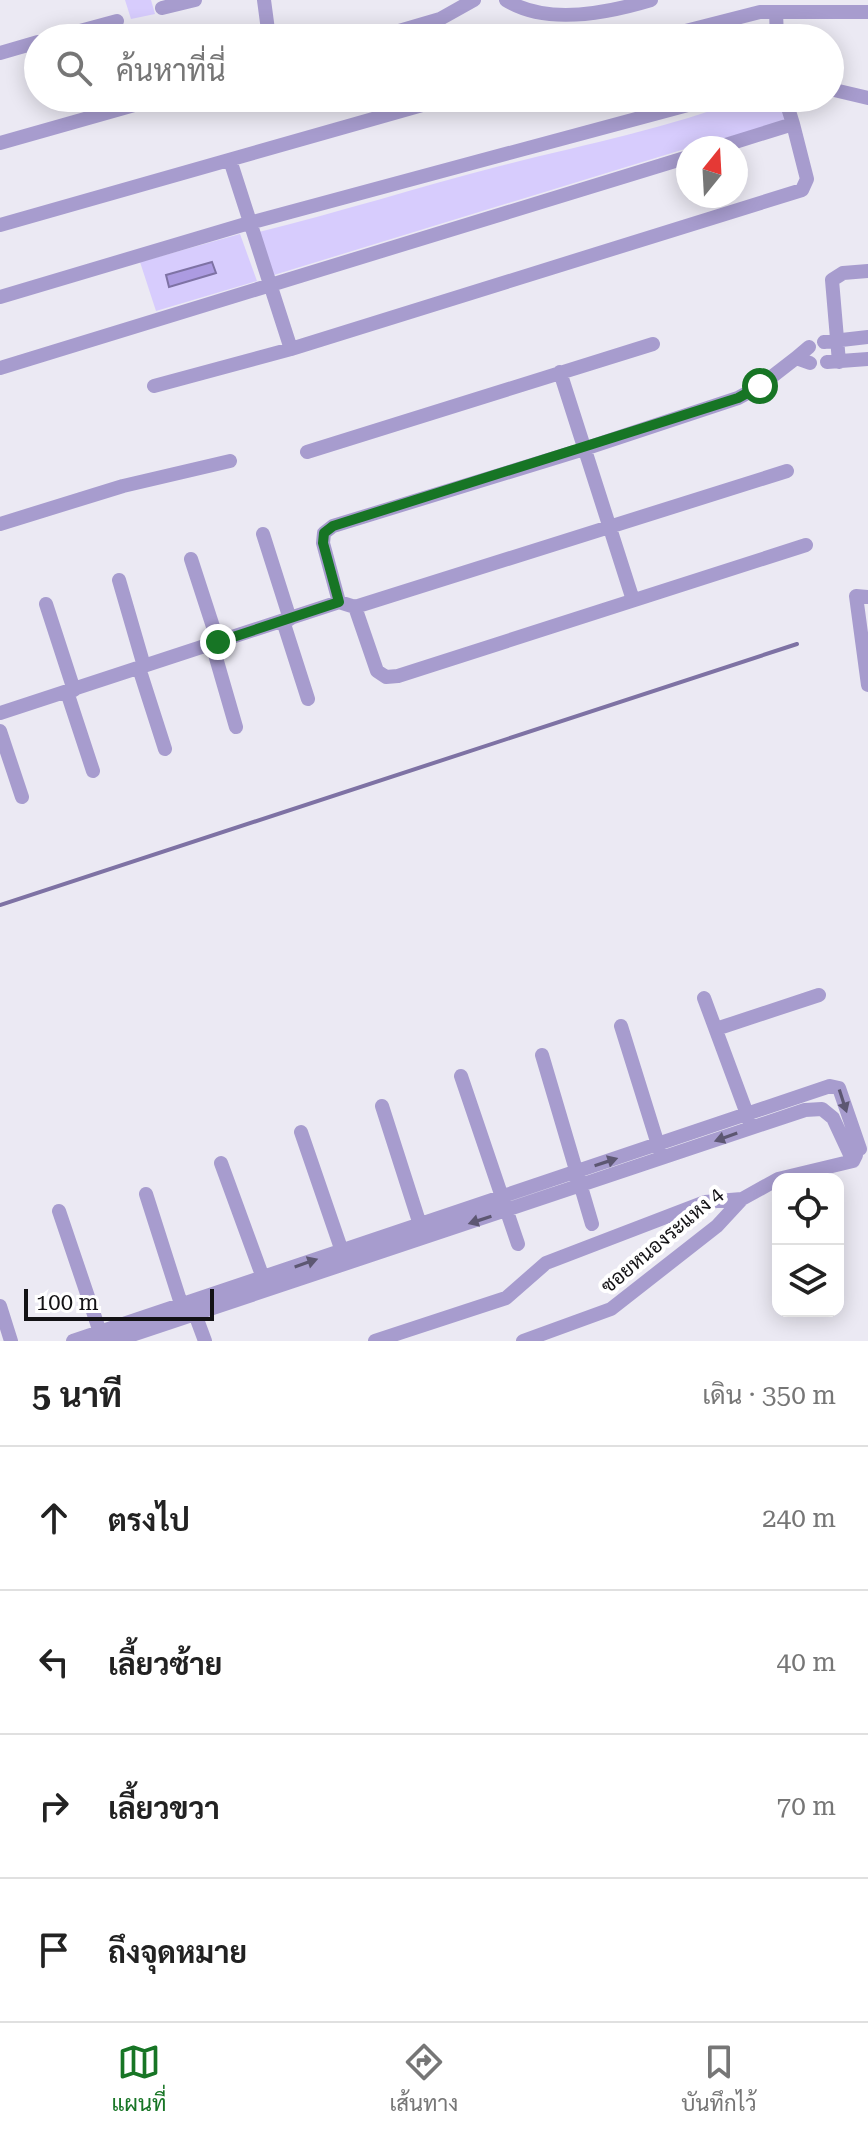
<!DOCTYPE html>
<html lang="th">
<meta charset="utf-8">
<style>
:root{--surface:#fff;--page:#f2f2f2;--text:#222;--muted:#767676;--line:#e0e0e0;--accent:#177525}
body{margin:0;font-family:"Roboto Serif",Sarabun,serif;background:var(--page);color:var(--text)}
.controls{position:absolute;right:24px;bottom:24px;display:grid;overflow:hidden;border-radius:16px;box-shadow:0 4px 20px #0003}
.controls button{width:72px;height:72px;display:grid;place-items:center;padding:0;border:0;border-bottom:2px solid var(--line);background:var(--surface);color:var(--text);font:40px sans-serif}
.compass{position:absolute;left:676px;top:136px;width:72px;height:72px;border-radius:50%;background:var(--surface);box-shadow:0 4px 20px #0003;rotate:18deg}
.scale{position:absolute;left:24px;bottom:20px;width:190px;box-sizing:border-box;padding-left:8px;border:4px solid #131215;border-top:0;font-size:22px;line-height:28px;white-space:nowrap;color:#131215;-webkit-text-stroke:6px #fff;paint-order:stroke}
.stop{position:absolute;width:24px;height:24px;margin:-18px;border:6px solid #177525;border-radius:50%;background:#fff}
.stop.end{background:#177525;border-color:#fff;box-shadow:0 2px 8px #0008}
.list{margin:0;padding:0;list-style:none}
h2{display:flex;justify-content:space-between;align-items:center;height:104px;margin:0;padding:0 32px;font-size:34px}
h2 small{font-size:26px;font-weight:400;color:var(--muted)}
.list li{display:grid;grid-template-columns:52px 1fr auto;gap:24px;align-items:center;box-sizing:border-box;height:144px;padding:0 32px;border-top:2px solid var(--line)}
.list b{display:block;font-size:30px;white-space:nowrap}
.list em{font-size:26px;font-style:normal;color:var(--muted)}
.icon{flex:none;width:44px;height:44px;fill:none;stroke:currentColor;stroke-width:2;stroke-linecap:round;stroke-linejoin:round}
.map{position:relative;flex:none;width:868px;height:1341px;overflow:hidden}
.search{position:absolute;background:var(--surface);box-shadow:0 4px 20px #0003;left:24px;right:24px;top:24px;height:88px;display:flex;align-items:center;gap:20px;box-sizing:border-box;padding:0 28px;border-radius:44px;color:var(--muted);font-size:30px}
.sheet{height:680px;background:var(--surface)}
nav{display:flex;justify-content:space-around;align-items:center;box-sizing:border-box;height:112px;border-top:2px solid var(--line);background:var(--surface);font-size:22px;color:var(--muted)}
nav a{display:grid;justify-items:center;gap:4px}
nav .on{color:var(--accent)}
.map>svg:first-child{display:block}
.green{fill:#d7ccfd}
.water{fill:#ac9be1;stroke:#7e72a4;stroke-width:2}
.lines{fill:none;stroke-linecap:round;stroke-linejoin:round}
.stream{stroke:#7e72a4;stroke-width:4}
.minor{stroke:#a79cce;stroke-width:14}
.oneway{fill:#5d5772}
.route{stroke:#177525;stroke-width:10}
.labels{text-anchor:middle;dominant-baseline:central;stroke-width:8;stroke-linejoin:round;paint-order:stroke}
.street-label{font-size:20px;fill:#131215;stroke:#fff}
</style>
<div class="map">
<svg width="868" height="1341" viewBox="0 0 868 1341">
<rect width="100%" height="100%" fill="#ebe9f3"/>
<path class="green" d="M125 0H151L155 14 131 19Z
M746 98H778L787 122 688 148 274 275 259 232C340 212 419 187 500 166 582 145 666 129 746 98Z
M240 234 257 281 156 311 140 262Z"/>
<path class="water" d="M212 262 216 273 169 287 166 275Z"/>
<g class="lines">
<path class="stream" d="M0 905 797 644"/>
<path class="minor" d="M506 0C547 26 608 13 651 0
M162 8 195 0
M776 12 777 38
M54 38 117 21
M263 38 268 30 264 0
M375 38 440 19 474 0
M658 38 760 12H868
M0 53 38 42
M830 89 868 98
M0 143 159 98
M716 148 793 124 785 98
M230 160 291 349
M0 225 447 98
M0 297 249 223 714 98
M824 342 868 337
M809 347 796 358 810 363
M827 362 868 359
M839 362 832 280 843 273 868 271
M0 368 688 157
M560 372 633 600
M154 386 291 349 802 190 807 179 793 124
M307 452 653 344
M0 524 123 486 230 461
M263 534 290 619
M191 559 218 642
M119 580 144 666
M868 597 856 596 868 685
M339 602 323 543 324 533 333 526 584 449 738 398 760 386 796 358
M46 604 74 690
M355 607 377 671 386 677 398 676 806 545
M283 621 308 699
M212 644 236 727
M139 668 165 749
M67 692 93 771
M0 713 339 602 355 607 787 471
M0 731 22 797
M704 998 750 1122
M621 1026 660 1151
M716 1029 819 995
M542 1055 592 1224
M461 1076 518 1244
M382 1106 423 1234
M301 1132 345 1260
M221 1163 266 1286
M778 1179 853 1161 856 1155
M146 1194 184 1313
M59 1211 103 1341
M0 1306 11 1341
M195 1314 205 1341
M73 1341 830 1086 839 1088 860 1149
M114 1341 805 1110 822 1109 833 1118 853 1161
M375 1341 506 1298 546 1263 705 1202 742 1199
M523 1341 611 1309 717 1226 742 1199 778 1179"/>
</g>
<defs><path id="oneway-solid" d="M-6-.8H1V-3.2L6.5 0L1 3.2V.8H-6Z" transform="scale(2)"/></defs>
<g class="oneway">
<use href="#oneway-solid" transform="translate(843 1101) rotate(72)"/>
<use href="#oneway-solid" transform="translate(726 1137) rotate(160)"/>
<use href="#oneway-solid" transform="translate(606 1162) rotate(-18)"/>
<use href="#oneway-solid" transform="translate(480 1220) rotate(162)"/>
<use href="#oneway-solid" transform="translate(306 1263) rotate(-19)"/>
</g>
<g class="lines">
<path class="route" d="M218 642 339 602 323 543 324 533 333 526 738 398 760 386"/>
</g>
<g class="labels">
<g class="street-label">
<text transform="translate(662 1240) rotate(-40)">ซอยหนองระแหง 4</text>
</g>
</g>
</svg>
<div class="controls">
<button><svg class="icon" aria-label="locate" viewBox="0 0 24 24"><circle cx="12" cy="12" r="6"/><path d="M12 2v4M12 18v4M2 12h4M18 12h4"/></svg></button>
<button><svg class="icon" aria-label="layers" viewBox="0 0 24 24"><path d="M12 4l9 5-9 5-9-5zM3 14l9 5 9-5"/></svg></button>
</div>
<svg class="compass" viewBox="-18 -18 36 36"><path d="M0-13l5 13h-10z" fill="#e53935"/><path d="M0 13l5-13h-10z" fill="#767676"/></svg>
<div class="scale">100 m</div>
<div class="stop" style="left:760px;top:386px"></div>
<div class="stop end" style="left:218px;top:642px"></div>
<div class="search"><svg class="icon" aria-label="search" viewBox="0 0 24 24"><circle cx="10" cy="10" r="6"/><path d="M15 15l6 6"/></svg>ค้นหาที่นี่</div>
</div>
<section class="sheet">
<h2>5 นาที<small>เดิน · 350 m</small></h2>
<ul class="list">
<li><svg class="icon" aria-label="ahead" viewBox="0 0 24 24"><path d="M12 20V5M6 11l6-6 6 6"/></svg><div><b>ตรงไป</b></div><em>240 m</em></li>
<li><svg class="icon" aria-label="left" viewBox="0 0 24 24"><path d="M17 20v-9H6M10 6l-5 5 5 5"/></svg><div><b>เลี้ยวซ้าย</b></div><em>40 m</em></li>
<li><svg class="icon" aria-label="right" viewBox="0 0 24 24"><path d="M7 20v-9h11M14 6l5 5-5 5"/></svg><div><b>เลี้ยวขวา</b></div><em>70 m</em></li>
<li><svg class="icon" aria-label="arrive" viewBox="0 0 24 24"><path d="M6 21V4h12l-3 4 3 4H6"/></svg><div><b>ถึงจุดหมาย</b></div></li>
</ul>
</section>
<nav>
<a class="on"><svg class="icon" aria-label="map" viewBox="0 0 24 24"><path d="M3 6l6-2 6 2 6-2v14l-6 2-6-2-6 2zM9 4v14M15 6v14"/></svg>แผนที่</a>
<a><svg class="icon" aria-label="directions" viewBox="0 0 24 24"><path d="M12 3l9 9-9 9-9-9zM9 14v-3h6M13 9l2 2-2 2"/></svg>เส้นทาง</a>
<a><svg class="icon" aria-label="saved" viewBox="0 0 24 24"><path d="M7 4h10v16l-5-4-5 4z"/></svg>บันทึกไว้</a>
</nav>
